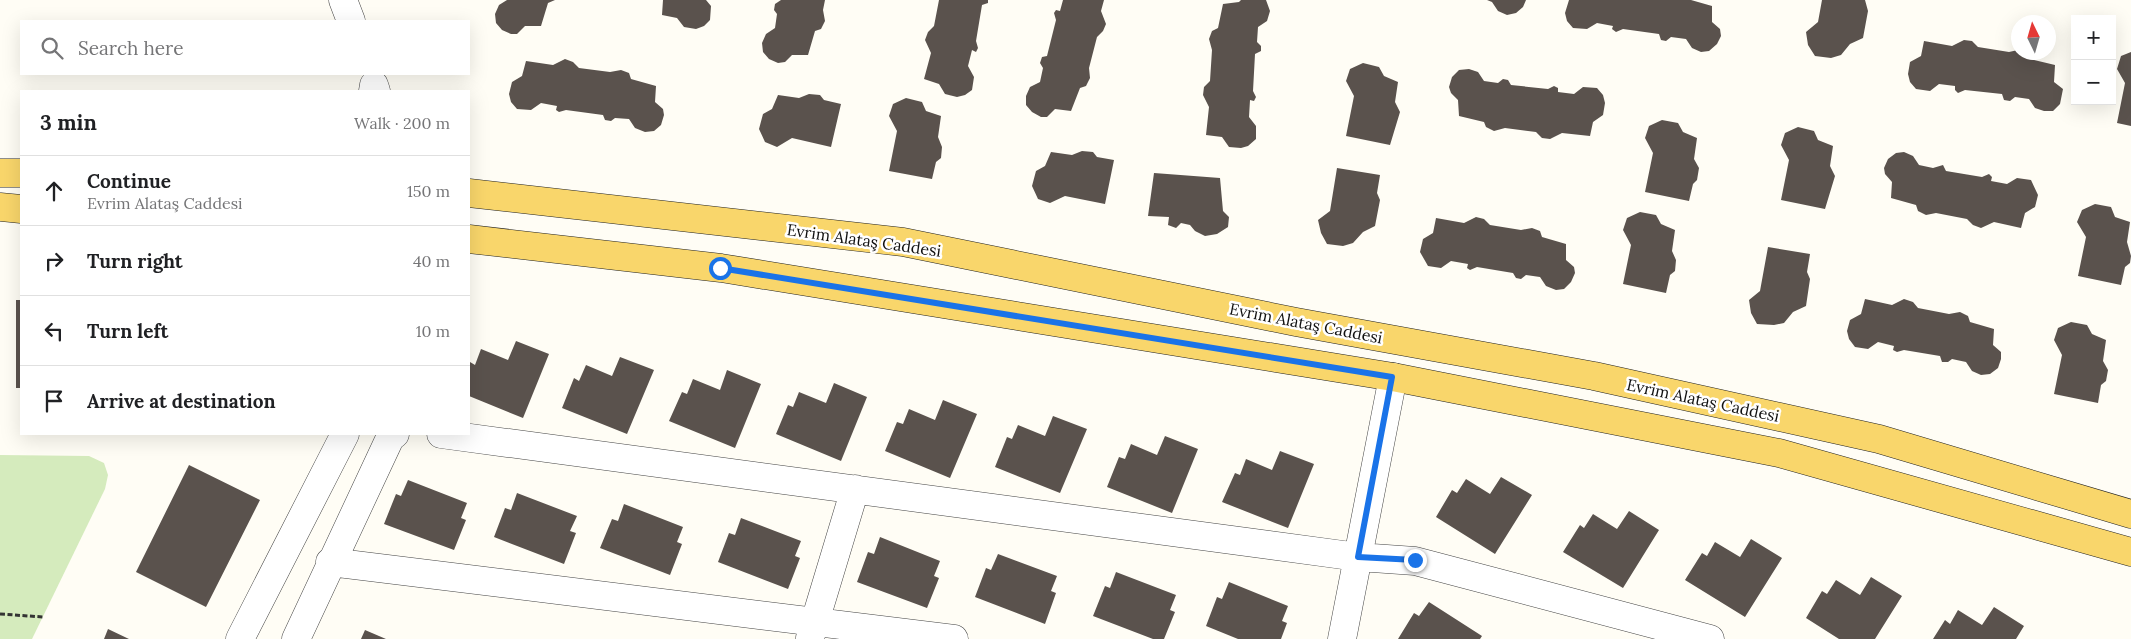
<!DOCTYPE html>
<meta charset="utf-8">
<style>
:root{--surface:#fff;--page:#f2f2f2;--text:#202124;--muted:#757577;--line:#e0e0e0}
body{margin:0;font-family:Lora,serif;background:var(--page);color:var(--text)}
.controls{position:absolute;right:15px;top:15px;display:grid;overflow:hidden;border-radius:0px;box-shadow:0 5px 20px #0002}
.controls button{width:45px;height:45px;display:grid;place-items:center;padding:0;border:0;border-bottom:1px solid var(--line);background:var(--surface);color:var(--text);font:25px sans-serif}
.compass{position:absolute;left:2011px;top:15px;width:45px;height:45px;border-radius:50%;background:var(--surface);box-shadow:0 5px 20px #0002;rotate:355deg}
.stop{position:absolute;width:15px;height:15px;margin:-11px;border:4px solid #1a73e8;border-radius:50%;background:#fff}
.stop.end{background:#1a73e8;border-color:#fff;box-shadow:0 1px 5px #0008}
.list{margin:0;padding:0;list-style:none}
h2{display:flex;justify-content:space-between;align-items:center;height:65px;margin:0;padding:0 20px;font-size:21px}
h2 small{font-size:16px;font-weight:400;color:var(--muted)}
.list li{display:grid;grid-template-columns:32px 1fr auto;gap:15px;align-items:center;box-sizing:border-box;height:70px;padding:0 20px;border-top:1px solid var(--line)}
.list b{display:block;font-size:19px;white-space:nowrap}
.list p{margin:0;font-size:16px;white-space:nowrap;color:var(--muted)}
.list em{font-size:16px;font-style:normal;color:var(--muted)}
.icon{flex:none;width:28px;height:28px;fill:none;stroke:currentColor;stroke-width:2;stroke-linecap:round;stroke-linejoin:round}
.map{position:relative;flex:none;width:2131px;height:639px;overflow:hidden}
.search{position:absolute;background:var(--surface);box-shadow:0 5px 20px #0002;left:20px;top:20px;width:450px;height:55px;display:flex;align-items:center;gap:12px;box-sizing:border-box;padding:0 18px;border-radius:0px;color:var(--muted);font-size:19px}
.panel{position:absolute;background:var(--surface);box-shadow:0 5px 20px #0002;left:20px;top:90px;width:450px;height:345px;border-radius:0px}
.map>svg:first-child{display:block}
.green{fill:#d5ebbd}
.building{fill:#5a524d}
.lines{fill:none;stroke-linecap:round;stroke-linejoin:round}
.minor-casing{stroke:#444;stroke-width:29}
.major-casing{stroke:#222;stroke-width:29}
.path{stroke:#333;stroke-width:3;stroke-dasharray:5 2.5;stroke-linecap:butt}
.minor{stroke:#fff;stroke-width:28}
.major{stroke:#f9d66b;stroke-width:28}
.route{stroke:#1a73e8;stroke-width:6}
.labels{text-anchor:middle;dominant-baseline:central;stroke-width:5;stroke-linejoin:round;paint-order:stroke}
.street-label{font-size:16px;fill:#111;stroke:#fff}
</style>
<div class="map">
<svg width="2131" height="639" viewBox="0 0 2131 639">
<rect width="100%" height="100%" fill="#fffdf5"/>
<path class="green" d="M0 455 89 456 104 463 108 475 105 489 32 639H0Z"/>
<path class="building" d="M507 0H555L548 3 541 26H525L517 34H511L502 30 496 23 495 14 499 5Z
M663 0H706L711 6 710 20 704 26 696 29 684 27 677 18 662 15Z
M781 0H825L823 10 825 21 821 29 815 31 808 55H792L785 62 778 63 769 59 763 52 762 43 766 34 775 28 777 14 774 10 775 4Z
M939 0H988V3L982 5 976 41 978 48 976 52 972 50 968 66 974 77 972 90 965 95 957 97 945 94 939 84 924 79 931 53 925 40 928 32 934 26Z
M1063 0H1104L1101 11 1106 24 1103 31 1097 37 1089 68 1090 78 1086 86 1080 88 1071 111 1055 109 1047 117H1041L1032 112 1026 105V96L1030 87 1040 82 1043 68 1040 63 1042 57 1047 56 1056 20 1054 13 1056 10 1060 11Z
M1241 0H1266L1270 11 1267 21 1258 27 1257 42 1261 46V51L1255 54 1253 91 1256 97 1254 101 1250 100 1249 117 1256 126V139L1248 146 1241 148 1229 147 1222 137 1206 135 1209 107 1203 95 1204 87 1210 81 1212 50 1209 39 1212 31 1218 28 1223 4 1239 2Z
M1487 0H1526L1523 7 1516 13 1507 15 1498 11 1492 2Z
M1691 0 1712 6V22L1720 29 1721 36 1717 44 1709 51 1701 52 1692 48 1686 39 1671 37 1666 41 1661 40 1659 34 1623 29 1616 32 1612 29 1613 26 1597 23 1587 29 1573 28 1567 21 1565 13 1569 0Z
M1822 0H1865L1868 11 1863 38 1850 44 1841 55 1831 58 1815 56 1808 45 1806 32 1818 22Z
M1964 40 1972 41 1978 47 2009 52 2018 50V52L2028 53 2030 59 2055 65 2054 82 2063 89 2060 104 2053 111H2044L2035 108 2029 99 2015 97 2010 101 2004 100 2002 94 1965 90 1958 93 1955 90V86L1939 84 1930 91 1916 89 1910 82 1908 74 1910 62 1921 56 1924 41 1952 46Z
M2131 52V126L2117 123 2125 83 2117 69 2121 56Z
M565 59 573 62 579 68 610 72 621 70 629 73 631 79 656 86 655 102 663 109 664 115 661 125 654 131 645 132 635 128 629 119 615 118 611 121 605 120 603 115 566 110 559 112 556 110 557 106 541 103 531 110 517 109 511 102 509 94 512 82 522 76 526 61 553 65Z
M1363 63 1379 67 1384 76 1398 82 1395 102 1400 112 1390 145 1346 136 1354 96 1346 81 1350 69Z
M1469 69 1478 72 1484 81 1498 83 1503 79 1508 80 1511 85 1548 89 1554 86 1558 88V92L1574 94 1583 87 1597 88 1603 95 1605 103 1603 115 1593 122 1590 136 1562 133 1550 139 1542 138 1536 132 1505 128 1494 131 1486 127 1484 122 1459 116 1458 100 1451 93 1449 87 1452 77 1459 70Z
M809 94 820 95 824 100 841 104 831 147 792 138 777 147 765 142 759 129 763 114 772 109 778 95 799 98Z
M906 98 922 102 926 111 941 116 938 137 942 147 941 158 936 162 932 179 889 171 897 131 889 116 893 104Z
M1662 120 1678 123 1683 132 1697 138 1694 159 1699 168 1697 180 1693 184 1689 201 1645 192 1653 153 1645 138 1649 126Z
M1798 127 1814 131 1818 140 1833 146 1830 166 1835 176 1825 209 1781 200 1789 160 1781 145 1785 133Z
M1082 151 1093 152 1097 157 1114 160 1105 204 1065 196 1050 203 1038 199 1032 186 1036 171 1045 166 1051 152 1072 155Z
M1904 152 1913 156 1919 165 1933 168 1943 165 1946 171 1982 177 1989 174 1992 177 1991 181 2007 184 2017 178 2031 180 2038 195 2035 207 2025 213 2021 228 1994 222 1981 228 1973 225 1967 219 1936 213 1926 215 1918 211 1916 205 1891 198 1892 182 1885 174 1884 168 1888 159 1896 153Z
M1337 168 1380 175 1377 193 1380 200 1375 226 1363 232 1353 243 1343 246 1327 244 1321 233 1318 220 1330 211Z
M1154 173 1220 178 1223 211 1229 217 1228 227 1217 234 1205 236 1195 231 1190 225 1181 223 1176 228 1168 225 1169 217 1148 216Z
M2095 204 2111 207 2115 217 2130 222 2127 242 2131 256 2130 263 2125 267 2121 285 2078 276 2086 237 2077 222 2082 210Z
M1640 212 1656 215 1661 224 1675 230 1672 251 1676 260 1675 271 1670 275 1666 293 1623 284 1631 245 1623 230 1627 218Z
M1476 217 1484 219 1490 225 1521 230 1532 228 1540 231 1542 237 1566 244V260L1574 267 1575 273 1571 282 1564 289 1556 290 1546 286 1540 277 1526 275 1521 279 1516 278 1513 273 1477 267 1470 270 1467 268 1468 264 1451 261 1441 268 1428 266 1420 252 1423 239 1433 233 1436 218 1464 223Z
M1768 247 1810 254 1807 272 1810 279 1806 306 1793 312 1784 323 1774 325 1757 324 1751 313 1749 300 1760 291Z
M1865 299 1892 305 1904 299 1913 302 1918 308 1949 314 1960 312 1968 316 1970 322 1994 329 1993 345 2001 352V359L1998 368 1990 374 1981 375 1972 371 1966 362 1952 359 1948 362H1942L1940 356 1904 350 1897 352 1893 350 1894 346 1878 342 1868 349 1855 347 1849 339 1847 331 1850 320 1861 314Z
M16 300H21V388H16Z
M2071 322 2087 325 2092 334 2106 340 2103 361 2108 370 2106 381 2101 385 2098 403 2054 394 2062 355 2054 340 2058 328Z
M516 341 549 354 523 418 469 396 470 362 475 365 481 349 508 360Z
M620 357 654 370 627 434 562 408 574 378 579 381 586 365 612 376Z
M727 370 761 384 735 448 669 421 682 392 687 394 693 379 720 390Z
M834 383 867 397 841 461 776 434 788 405 793 407 799 392 826 403Z
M943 400 977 414 950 478 885 451 897 422 903 424 909 409 935 420Z
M1053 416 1087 429 1060 493 995 467 1007 437 1012 439 1018 425 1045 436Z
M1165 436 1198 449 1172 513 1107 487 1119 457 1125 459 1131 444 1157 455Z
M1280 451 1314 464 1288 528 1222 502 1235 473 1240 475 1246 459 1272 470Z
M189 465 260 500 206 607 136 572Z
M1501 477 1532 495 1495 554 1436 517 1452 490 1457 493 1466 479 1490 494Z
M408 480 467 503 461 518 466 520 454 550 384 524 396 494 401 496Z
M517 493 577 516 570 531 576 533 564 564 494 537 505 508 511 510Z
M624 504 683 527 677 542 682 544 670 575 600 548 612 519 618 521Z
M1629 511 1659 530 1623 588 1563 552 1580 525 1584 528 1593 514 1617 529Z
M741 518 801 541 795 556 800 558 788 589 718 562 729 533 735 535Z
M880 537 940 561 934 576 939 578 927 608 857 582 868 552 874 554Z
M1751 539 1782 558 1745 617 1685 580 1702 553 1707 556 1715 542 1740 557Z
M998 554 1057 576 1051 591 1056 593 1045 624 975 597 986 568 991 570Z
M1116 572 1176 595 1170 610 1175 612 1164 639H1153L1093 616 1105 586 1110 588Z
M1871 577 1902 596 1875 639H1839L1806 618 1822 591 1827 594 1836 580 1860 595Z
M1229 582 1288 606 1282 621 1287 623 1281 639H1238L1206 626 1217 597 1222 599Z
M1429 602 1482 636 1480 639H1398L1414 613 1419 616Z
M1994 607 2024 626 2016 639H1933L1945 620 1950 624 1958 610 1982 625Z
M108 629 129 639H104Z
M365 630 386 639H361Z"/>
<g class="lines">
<g class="minor-casing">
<path id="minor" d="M343 0 351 21
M373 91 374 85 376 91
M441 434 1358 557 1415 561 1710 639
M330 562 954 639
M810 638 855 489
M240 639 345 434
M296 639 390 438 395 434
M1342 639 1393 377"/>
</g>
<g class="major-casing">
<path id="major" d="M0 173H21
M469 193 903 242 1296 322 1594 376 1879 439 2131 514
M0 207 21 209
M469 239 721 268 1393 377 1779 453 2131 552"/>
</g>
<path class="path" d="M0 614 43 617"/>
<use href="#minor" class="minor"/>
<use href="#major" class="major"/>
</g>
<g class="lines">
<path class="route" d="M720 268 1392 377 1358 557 1415 560"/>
</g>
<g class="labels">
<g class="street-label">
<text transform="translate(864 240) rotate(8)">Evrim Alataş Caddesi</text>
<text transform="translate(1306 323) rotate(11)">Evrim Alataş Caddesi</text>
<text transform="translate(1703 400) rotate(12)">Evrim Alataş Caddesi</text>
</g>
</g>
</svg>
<div class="controls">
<button>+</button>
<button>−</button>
</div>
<svg class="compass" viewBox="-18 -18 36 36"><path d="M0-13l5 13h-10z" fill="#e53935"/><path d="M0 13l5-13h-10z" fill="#757577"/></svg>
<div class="stop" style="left:720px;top:268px"></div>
<div class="stop end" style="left:1415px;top:560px"></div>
<div class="search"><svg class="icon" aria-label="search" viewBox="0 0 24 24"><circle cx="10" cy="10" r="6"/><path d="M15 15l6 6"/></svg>Search here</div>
<section class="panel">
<h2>3 min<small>Walk · 200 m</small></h2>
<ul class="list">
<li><svg class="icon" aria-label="ahead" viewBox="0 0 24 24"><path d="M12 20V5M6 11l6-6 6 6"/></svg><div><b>Continue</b><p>Evrim Alataş Caddesi</p></div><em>150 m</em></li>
<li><svg class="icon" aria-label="right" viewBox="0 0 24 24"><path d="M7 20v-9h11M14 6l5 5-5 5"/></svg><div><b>Turn right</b></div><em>40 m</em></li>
<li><svg class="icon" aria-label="left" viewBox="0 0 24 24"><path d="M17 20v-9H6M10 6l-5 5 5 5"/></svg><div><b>Turn left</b></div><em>10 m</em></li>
<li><svg class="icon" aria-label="arrive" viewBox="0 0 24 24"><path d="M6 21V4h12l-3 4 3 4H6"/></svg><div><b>Arrive at destination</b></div></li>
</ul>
</section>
</div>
